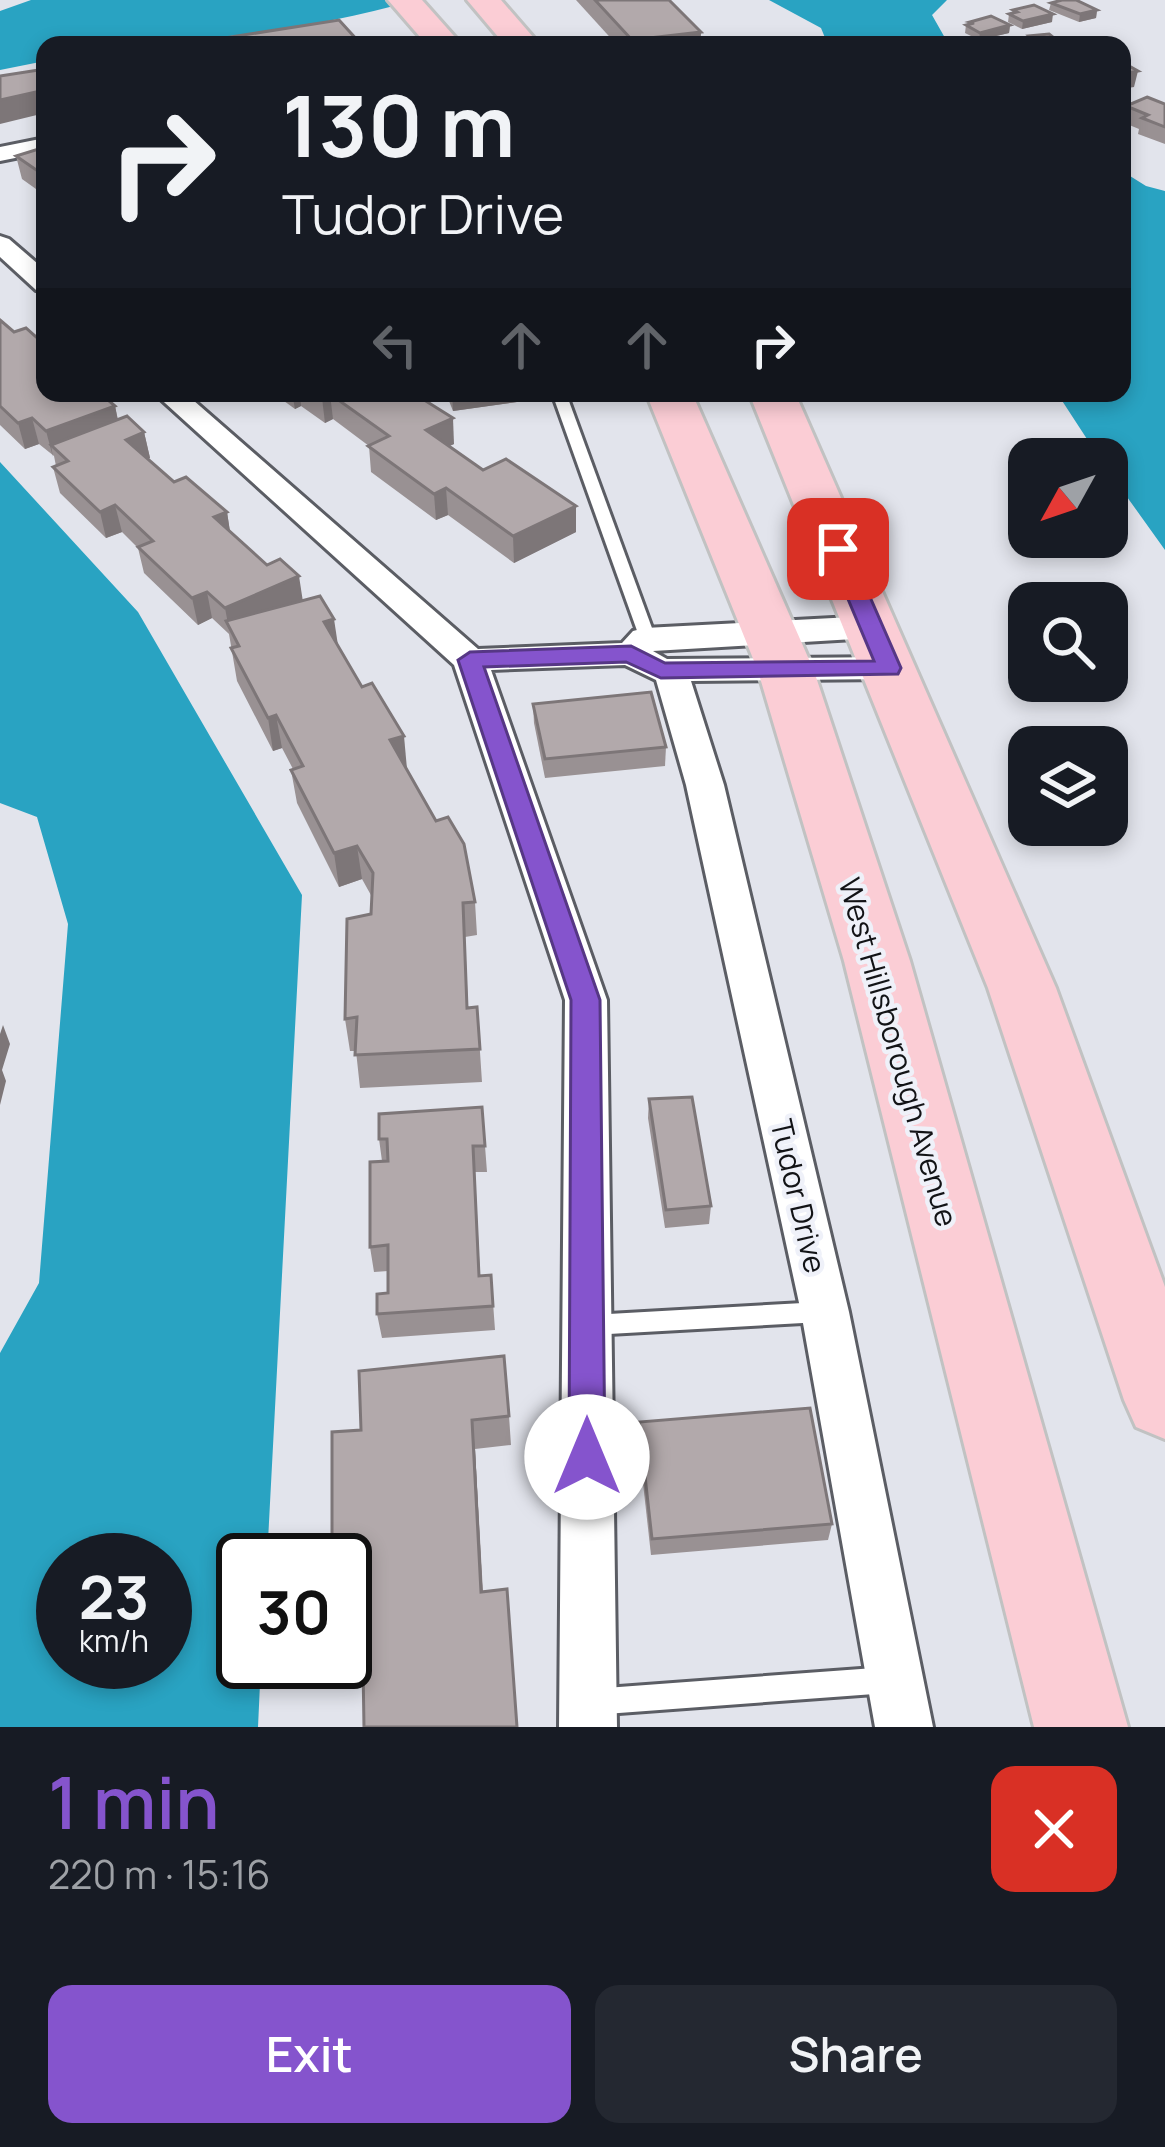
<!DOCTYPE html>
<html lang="en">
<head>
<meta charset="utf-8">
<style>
  body { margin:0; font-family:Manrope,sans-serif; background:#242831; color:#f1f3f6; height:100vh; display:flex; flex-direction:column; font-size:45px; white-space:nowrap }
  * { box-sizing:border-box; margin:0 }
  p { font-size:39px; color:#9ea1a6 }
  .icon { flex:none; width:66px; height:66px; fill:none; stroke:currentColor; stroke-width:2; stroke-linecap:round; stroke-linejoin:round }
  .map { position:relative; height:1727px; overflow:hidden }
  .details { display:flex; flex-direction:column; background:#171b24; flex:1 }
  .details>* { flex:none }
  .guide { position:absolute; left:36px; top:36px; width:1095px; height:366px; border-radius:24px; box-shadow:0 6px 18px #0003; background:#171b24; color:#f1f3f6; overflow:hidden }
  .needle { width:78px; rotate:230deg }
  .fabs { position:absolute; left:1008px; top:438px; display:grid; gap:24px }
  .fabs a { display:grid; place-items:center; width:120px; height:120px; border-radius:24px; background:#171b24; box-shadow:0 6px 18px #0003; font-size:60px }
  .speed { position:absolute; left:36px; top:1533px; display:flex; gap:24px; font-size:60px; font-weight:700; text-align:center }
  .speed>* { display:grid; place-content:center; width:156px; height:156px; border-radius:50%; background:#171b24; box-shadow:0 6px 18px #0003; line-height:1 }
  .speed small { font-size:30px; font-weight:400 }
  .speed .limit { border:6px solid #111; border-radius:18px; background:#fff; color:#111 }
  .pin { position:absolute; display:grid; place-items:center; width:102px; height:102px; color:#fff; margin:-51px; border-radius:24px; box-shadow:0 6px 18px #0006 }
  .me { position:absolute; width:132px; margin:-66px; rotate:0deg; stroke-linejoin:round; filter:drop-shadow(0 0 9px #0008) }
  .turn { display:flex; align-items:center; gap:42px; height:252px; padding:0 48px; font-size:54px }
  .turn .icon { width:156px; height:156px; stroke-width:2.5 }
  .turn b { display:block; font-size:84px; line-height:102px }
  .lanes { display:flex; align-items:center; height:114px; padding:0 48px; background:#0003; justify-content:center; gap:60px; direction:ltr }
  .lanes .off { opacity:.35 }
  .round { display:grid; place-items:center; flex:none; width:126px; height:126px; border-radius:24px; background:#242831 }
  .summary { display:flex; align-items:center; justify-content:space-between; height:204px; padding:0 48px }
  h1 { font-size:72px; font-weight:600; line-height:90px; color:#8554cd }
  .cta { display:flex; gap:24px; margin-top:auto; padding:24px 48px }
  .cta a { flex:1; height:138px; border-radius:24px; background:#8554cd; color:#fff; font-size:48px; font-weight:600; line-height:138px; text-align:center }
  .cta a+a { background:#242831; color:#f1f3f6 }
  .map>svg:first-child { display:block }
</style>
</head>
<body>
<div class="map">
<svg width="1165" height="1727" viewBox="0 0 1165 1727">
  <rect width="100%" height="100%" fill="#e2e4ec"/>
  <!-- water -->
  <g fill="#29a3c2" fill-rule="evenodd">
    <path d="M31 0H416C285 36 180 45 45 45V61L0 70V11Z"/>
    <polygon points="769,0 947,0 932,15 949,45 828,45 821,28"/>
    <polygon points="1122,171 1146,186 1165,191 1165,550 1107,469 1107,459 1100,459 1057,393 1122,393"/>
    <path d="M0 462 138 612 302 895 267 1560H243V1662H261L258 1727H0V1353L39 1283 68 924 37 817 0 803ZM165 1560V1662H63V1560Z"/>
  </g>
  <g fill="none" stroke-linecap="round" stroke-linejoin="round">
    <defs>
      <g id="service">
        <polygon points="552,393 566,393 656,639 654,642 648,644 640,639"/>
        <polygon points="821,1302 829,1305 832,1312 829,1319 821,1322 591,1335 583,1332 580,1325 583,1318 591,1315"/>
        <polygon points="888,1667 897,1671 901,1680 897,1689 888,1693 592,1715 583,1711 579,1702 583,1693 592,1689"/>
      </g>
      <g id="minor">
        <polygon points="45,138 45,152 0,161 0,147"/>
        <polygon points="0,236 9,239 45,270 45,292 36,290 0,257"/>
        <polygon points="154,393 185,393 478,649 622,643 633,631 645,628 871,616 883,620 888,627 883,634 871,638 653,651 667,659 889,657 901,660 906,668 901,676 889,679 691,681 724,785 849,1312 933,1727 875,1727 801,1312 686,785 656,680 625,665 491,670 607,1000 617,1727 559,1727 565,1000 454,665"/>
      </g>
      <g id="primary">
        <polygon points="388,0 422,0 462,45 427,45"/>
        <polygon points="467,0 501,0 540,45 505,45"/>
        <polygon points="646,393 692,393 814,671 910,961 1128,1727 1034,1727 844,961 758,671"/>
        <polygon points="749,393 795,393 1056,988 1165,1287 1165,1439 1136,1427 1124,1400 988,988"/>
      </g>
    </defs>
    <!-- service casing -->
    <use href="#service" stroke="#5b5d64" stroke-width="6"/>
    <!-- minor casing -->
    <use href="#minor" stroke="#5b5d64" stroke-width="6"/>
    <!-- primary casing -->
    <use href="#primary" stroke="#c1c2c2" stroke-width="6"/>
    <!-- service -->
    <use href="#service" fill="#fff" fill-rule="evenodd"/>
    <!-- minor -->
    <use href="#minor" fill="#fff" fill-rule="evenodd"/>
    <!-- primary -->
    <use href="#primary" fill="#fbcdd5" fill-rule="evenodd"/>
  </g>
  <!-- wall -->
  <g fill="#999193">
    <polygon points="576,0 669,0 701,32 700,45 617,45"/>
    <polygon points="1051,3 1097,10 1096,18 1079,22 1049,10"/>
    <polygon points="1013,11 1052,22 1022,29 1008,22 1009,14 1012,14"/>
    <polygon points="970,22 1010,25 1009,33 979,40 965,33 966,25 969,25"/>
    <polygon points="1165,104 1165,144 1138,134 1139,129 1122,122 1126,106"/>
    <polygon points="45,147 45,203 43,194 22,179 16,156"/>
    <polygon points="0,320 45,393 87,397 115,406 118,420 144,432 150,458 147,459 174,482 227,512 230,532 303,600 338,646 406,769 475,902 477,935 465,937 468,1008 477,1007 482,1082 360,1088 356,1051 350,1051 345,1019 371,914 372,897 362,879 339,887 297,803 291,770 293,769 282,748 273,751 237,681 229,634 212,618 198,625 144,573 138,548 122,532 106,538 60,493 53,467 56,466 54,456 39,444 25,449 0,425"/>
    <polygon points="283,393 413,393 454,444 449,446 576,532 514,563 448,515 436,520 371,472 369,446 333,419 325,423 301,406 295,409 284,401"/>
    <polygon points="431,393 524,393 524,401 453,411 447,396 433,398"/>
    <polygon points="533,704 666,747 665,766 545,778 534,723"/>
    <polygon points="649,1099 711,1206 709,1224 665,1228 648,1118"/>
    <polygon points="482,1107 487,1172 475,1172 480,1276 491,1275 495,1330 382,1338 377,1314 388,1293 388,1271 374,1272 370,1247 382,1161 379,1139"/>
    <polygon points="509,1416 511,1445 475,1449 483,1592 362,1630 345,1632 345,1560 332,1432"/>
    <polygon points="639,1422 832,1524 828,1540 651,1555 638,1438"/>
  </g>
  <!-- shaded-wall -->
  <g fill="#7d7678">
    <polygon points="1097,10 1096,18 1079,22 1080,14"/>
    <polygon points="1053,14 1052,22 1022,29 1023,21"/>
    <polygon points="1010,25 1009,33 979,40 980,33"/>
    <polygon points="701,32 700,45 632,45 632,40"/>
    <polygon points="334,38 335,45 293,45"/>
    <polygon points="1138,71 1134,87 1122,89 1122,74"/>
    <polygon points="45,90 45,113 0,124 0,100"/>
    <polygon points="292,393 300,393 301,406 295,409"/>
    <polygon points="432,393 446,393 447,396 433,398"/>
    <polygon points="452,393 524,393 524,401 453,411"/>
    <polygon points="330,394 333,419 325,423 322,398"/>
    <polygon points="115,406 120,431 51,445 53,457 46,431"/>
    <polygon points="32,418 39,444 25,449 18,423"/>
    <polygon points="453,418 454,444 427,456 426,430"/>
    <polygon points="144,432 150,458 131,465 126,440"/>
    <polygon points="446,488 448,515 436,520 434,494"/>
    <polygon points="115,505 122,532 106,538 100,512"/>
    <polygon points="576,506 576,532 514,563 513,536"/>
    <polygon points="227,512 231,538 214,517"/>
    <polygon points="299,576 303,602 228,624 225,608"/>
    <polygon points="207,592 212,618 198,625 192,598"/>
    <polygon points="334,619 339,652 324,622"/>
    <polygon points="276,715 282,748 273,751 268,718"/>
    <polygon points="404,736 407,769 390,740"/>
    <polygon points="357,846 362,879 339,887 334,853"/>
    <polygon points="3,1025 10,1044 2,1070 6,1081 0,1105 0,1034"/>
    <polygon points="472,1420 475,1449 484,1618 481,1592"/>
  </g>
  <!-- building -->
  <g fill="#b2a9ab" stroke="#7d7678" stroke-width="3">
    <polygon points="595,0 669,0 701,32 632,40"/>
    <polygon points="1062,0 1076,0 1097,10 1080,14 1051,3"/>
    <polygon points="1034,5 1053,14 1023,21 1009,14 1017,12 1013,10"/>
    <polygon points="991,16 1010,25 980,33 966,25 974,23 970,22"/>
    <polygon points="339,20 359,42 340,45 334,38 293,45 180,45"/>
    <polygon points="1049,34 1059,42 1039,44 1029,36"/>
    <polygon points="1122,62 1138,71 1122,74"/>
    <polygon points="45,69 45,90 0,100 0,76"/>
    <polygon points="1147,97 1165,104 1165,127 1142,118 1148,115 1126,106"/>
    <polygon points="45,147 45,176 16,156"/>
    <polygon points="0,320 14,332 26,328 45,345 45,393 83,393 87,397 100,393 115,406 46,431 32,418 18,423 0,406"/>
    <polygon points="315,393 413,393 453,418 426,430 483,470 506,459 576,506 513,536 446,488 434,494 368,446 389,436 330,394 322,398"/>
    <polygon points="127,416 144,432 126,440 174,482 186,477 227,512 214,517 267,565 280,559 299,576 225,608 207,592 192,598 138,547 153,541 115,505 100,512 53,467 68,461 51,445"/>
    <polygon points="320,596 334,619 324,622 362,687 372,683 404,736 390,740 436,821 448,817 464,844 475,902 463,903 467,1008 477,1007 480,1049 355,1055 357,1017 345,1019 347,919 371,914 373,873 357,846 334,853 291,770 303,766 276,715 268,718 231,648 239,646 226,621"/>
    <polygon points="651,692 666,747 545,759 533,704"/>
    <polygon points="692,1097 711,1206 666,1210 649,1099"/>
    <polygon points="482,1107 485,1146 473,1146 479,1276 491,1275 493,1306 377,1314 377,1294 388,1293 388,1245 370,1247 370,1162 388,1161 387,1139 379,1139 379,1114"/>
    <polygon points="504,1356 509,1416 472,1420 481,1592 507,1589 517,1727 364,1727 362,1604 345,1605 345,1560 332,1560 332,1432 361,1430 359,1371"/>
    <polygon points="810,1408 832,1524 652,1539 639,1422"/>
  </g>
  <!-- route -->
  <polygon fill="#8554cd" stroke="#563785" stroke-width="3" points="838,542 849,549 901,668 898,674 661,678 626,662 484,667 600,1000 605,1457 600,1469 587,1474 574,1469 569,1457 571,1000 458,660 470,652 631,646 665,663 874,661 827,549"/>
  <g text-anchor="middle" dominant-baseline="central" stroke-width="9" stroke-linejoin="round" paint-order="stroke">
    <!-- street labels -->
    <g font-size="30" fill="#121316" stroke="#eff1f9">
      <text transform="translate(899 1052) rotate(74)">West Hillsborough Avenue</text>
      <text transform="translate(799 1196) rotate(77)">Tudor Drive</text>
    </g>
  </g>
</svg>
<div class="fabs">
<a><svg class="needle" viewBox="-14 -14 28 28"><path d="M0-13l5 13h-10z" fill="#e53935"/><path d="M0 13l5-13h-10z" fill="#9ea1a6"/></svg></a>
<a><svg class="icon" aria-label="search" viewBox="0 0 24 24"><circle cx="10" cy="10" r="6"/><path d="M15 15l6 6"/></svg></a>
<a><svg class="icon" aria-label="layers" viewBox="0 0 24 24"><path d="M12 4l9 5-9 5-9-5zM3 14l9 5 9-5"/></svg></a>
</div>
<div class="speed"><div>23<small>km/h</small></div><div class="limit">30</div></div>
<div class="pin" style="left:838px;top:549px;background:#d93025"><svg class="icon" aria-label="arrive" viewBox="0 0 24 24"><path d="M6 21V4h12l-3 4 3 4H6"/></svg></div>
<svg class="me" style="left:587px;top:1457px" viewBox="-20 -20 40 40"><circle r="19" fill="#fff"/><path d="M0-13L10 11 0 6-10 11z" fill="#8554cd"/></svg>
<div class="guide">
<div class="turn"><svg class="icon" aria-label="right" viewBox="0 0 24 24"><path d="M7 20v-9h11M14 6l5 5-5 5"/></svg><div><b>130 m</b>Tudor Drive</div></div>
<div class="lanes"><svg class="icon off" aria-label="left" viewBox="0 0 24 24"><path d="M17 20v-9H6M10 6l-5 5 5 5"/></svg><svg class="icon off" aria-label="ahead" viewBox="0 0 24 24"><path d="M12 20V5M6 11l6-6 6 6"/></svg><svg class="icon off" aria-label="ahead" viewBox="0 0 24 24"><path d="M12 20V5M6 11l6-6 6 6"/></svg><svg class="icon" aria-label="right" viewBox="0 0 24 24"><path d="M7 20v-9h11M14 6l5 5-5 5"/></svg></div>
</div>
</div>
<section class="details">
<div class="summary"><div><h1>1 min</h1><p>220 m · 15:16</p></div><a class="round" style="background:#d93025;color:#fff"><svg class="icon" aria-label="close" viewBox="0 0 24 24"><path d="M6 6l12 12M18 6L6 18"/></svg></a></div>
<div class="cta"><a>Exit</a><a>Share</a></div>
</section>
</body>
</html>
